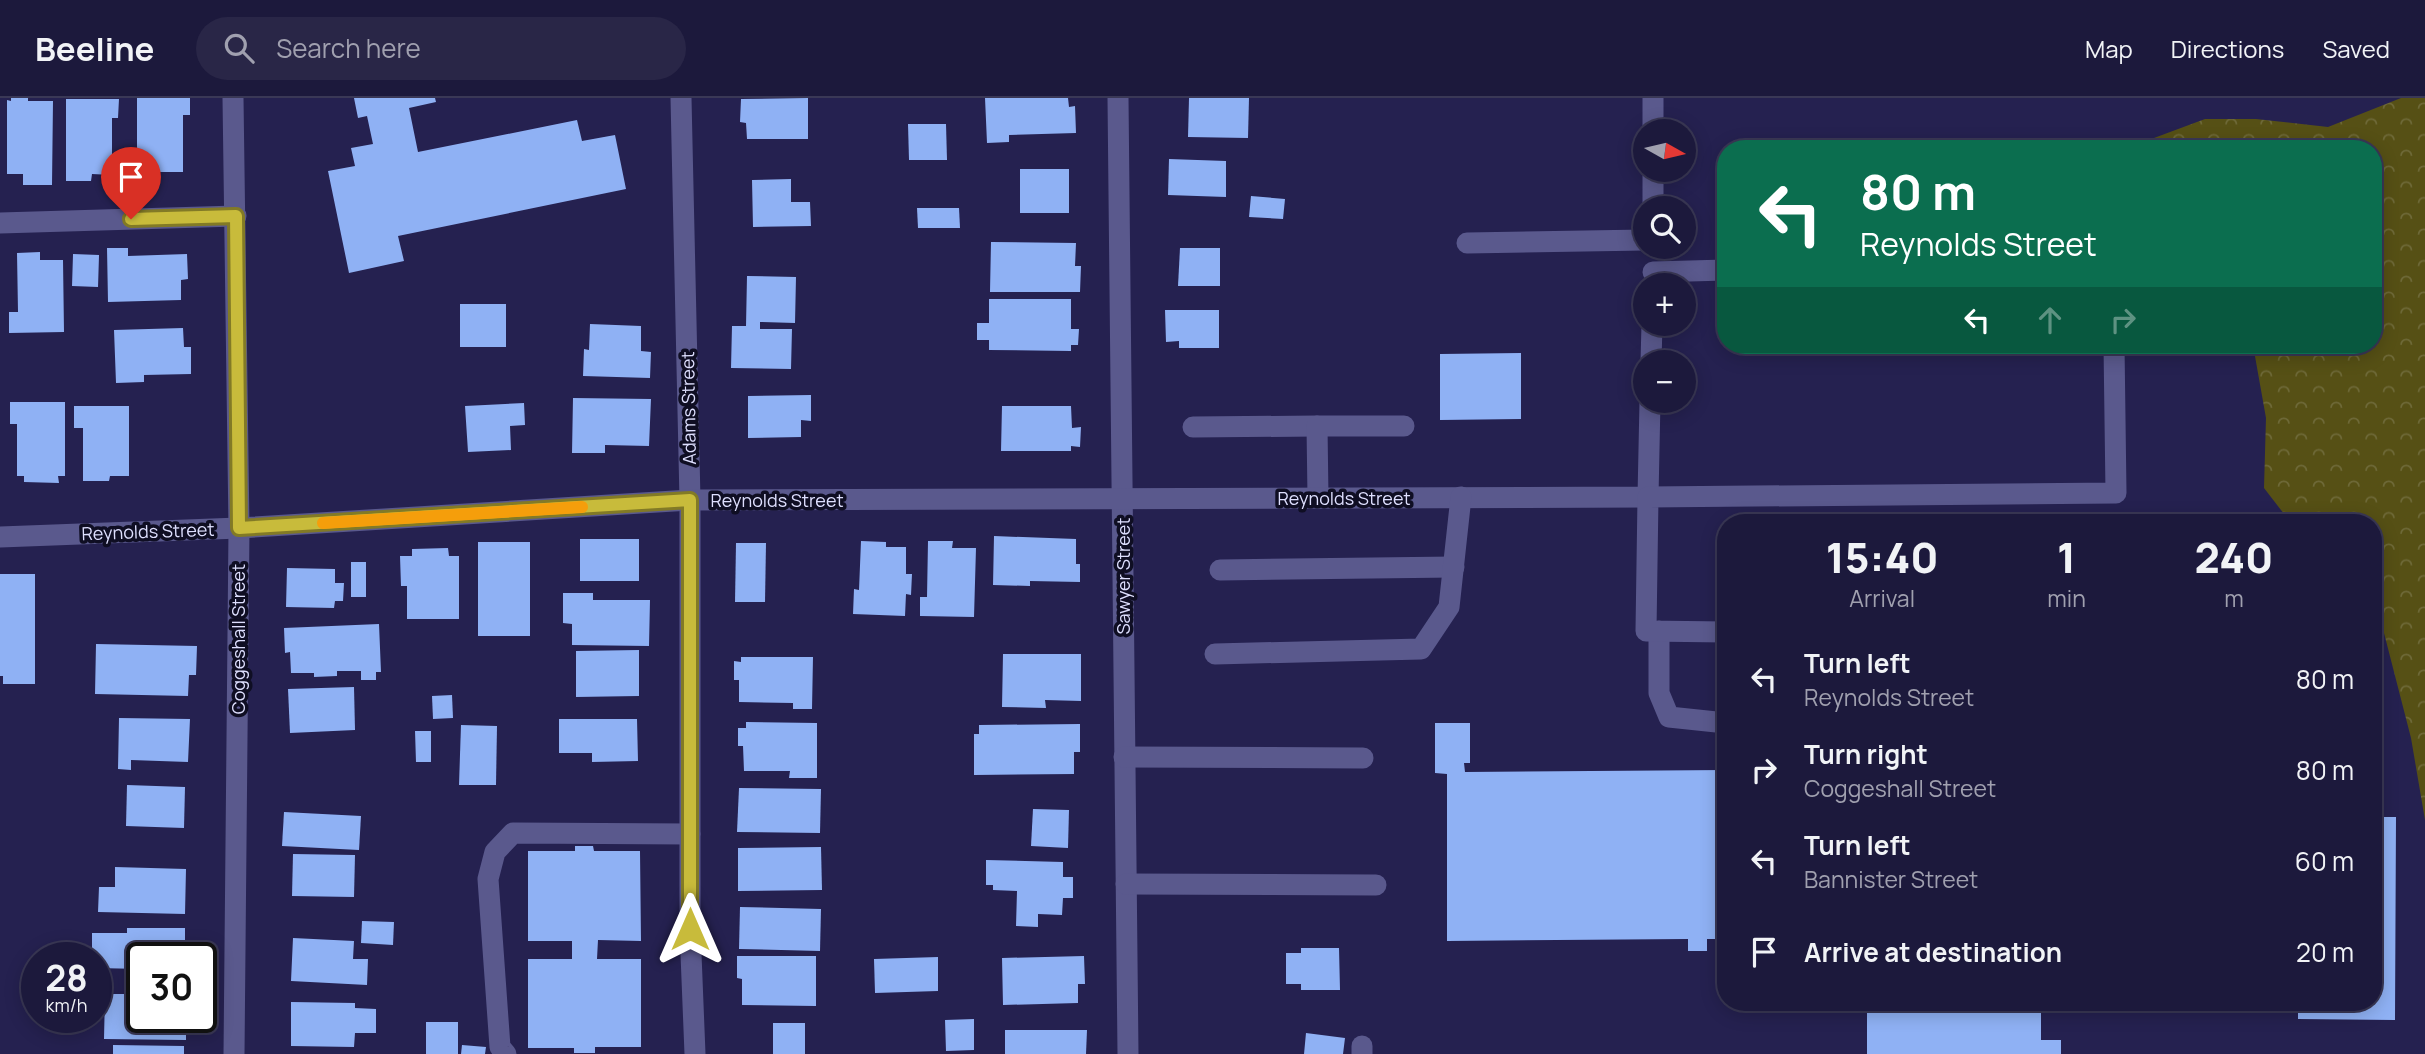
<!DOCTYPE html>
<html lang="en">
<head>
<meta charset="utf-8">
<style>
  body { margin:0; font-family:Manrope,sans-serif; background:#292647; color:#f1f3f6; height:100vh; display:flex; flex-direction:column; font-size:26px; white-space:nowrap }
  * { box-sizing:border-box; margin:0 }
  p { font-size:23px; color:#a0a0af }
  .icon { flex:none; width:38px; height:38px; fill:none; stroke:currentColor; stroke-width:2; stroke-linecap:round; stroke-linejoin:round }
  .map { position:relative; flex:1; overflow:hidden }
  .side { position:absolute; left:1717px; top:416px; width:665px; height:497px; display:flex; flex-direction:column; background:#1c193c; border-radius:28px; box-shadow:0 4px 18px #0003,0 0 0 2px #3a3856 }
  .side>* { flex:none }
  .hud { position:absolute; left:1717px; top:42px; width:665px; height:214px; border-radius:28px; box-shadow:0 4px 18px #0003,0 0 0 2px #3a3856; background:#0b6e4f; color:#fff; overflow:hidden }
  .needle { width:46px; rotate:98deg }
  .fabs { position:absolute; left:1633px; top:21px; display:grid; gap:14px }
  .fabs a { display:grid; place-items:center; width:63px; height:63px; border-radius:50%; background:#1c193c; box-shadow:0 4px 18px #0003,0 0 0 2px #3a3856; font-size:35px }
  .speed { position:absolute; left:21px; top:844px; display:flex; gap:14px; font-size:35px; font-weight:700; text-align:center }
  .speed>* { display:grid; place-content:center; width:91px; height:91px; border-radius:50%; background:#1c193c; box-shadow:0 4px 18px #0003,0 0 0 2px #3a3856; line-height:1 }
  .speed small { font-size:18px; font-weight:400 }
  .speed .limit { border:4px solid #111; border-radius:10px; background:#fff; color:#111 }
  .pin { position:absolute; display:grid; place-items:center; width:60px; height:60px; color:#fff; margin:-72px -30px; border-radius:50% 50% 50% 0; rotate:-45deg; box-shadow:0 0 7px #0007 }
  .pin .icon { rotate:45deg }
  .me { position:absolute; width:77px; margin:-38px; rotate:0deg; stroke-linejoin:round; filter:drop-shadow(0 0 5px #0008) }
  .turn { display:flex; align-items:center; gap:24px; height:147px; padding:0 28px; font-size:32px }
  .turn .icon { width:91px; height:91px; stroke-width:2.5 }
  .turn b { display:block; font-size:49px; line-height:60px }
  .lanes { display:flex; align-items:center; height:66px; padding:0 28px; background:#0003; justify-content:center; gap:35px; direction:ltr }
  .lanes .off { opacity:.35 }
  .eta { display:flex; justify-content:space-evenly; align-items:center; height:119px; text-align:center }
  .eta b { font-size:42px; font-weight:800; line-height:49px }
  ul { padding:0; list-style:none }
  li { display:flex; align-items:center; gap:21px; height:91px; padding:0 28px }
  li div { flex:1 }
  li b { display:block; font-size:26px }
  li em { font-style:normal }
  header { display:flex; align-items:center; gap:42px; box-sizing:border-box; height:98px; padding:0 35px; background:#1c193c; border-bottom:2px solid #3a3856 }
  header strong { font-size:33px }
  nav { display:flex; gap:38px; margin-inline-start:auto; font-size:24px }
  .search { width:490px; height:63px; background:#292647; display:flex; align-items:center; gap:18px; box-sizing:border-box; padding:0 24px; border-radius:38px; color:#a0a0af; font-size:26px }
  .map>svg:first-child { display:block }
</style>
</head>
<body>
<header>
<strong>Beeline</strong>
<div class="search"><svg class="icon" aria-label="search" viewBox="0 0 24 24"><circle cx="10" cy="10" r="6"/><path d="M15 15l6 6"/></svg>Search here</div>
<nav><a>Map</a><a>Directions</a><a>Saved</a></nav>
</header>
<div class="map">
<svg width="2425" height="956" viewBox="0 0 2425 956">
  <defs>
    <pattern id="forest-crowns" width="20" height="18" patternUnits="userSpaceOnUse" patternTransform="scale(1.75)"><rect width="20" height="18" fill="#565015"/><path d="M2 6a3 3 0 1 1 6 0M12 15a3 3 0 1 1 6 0" fill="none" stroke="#6e6938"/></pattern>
  </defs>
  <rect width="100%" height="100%" fill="#252150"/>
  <!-- forest -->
  <polygon fill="url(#forest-crowns)" points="2401,0 2425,0 2425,722 2411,640 2384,535 2373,503 2373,425 2291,425 2264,390 2266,320 2253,247 2373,247 2373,51 2154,51 2154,40 2205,21 2256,21 2328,29"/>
  <!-- building -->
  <g fill="#8fb1f4">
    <polygon points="11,0 28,0 28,3 53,3 52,87 23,87 23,76 7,76 7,2 11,3"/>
    <polygon points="137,0 190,0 190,17 183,17 183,74 160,74 160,79 137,79"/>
    <polygon points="354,0 435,0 436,4 409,10 418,54 577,22 582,43 615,37 626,91 398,138 404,163 349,175 328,73 355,68 351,50 373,46 367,18 358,20"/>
    <polygon points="808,0 808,41 747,41 746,25 740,24 741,1"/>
    <polygon points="985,0 1068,0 1069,9 1075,8 1076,35 1009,37 1009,44 987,45"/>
    <polygon points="1189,0 1249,0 1248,40 1188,39"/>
    <polygon points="66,1 119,1 118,20 112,20 112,77 92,76 91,83 66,83"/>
    <polygon points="908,26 946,26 947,62 909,62"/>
    <polygon points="1169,61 1226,63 1226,99 1168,97"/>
    <rect x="1020" y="71" width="49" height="44"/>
    <polygon points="791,81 791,104 810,104 811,128 753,129 752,82"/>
    <polygon points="1251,98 1285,101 1283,121 1249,119"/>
    <polygon points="917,110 959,110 960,130 918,130"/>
    <polygon points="991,144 1076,145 1075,168 1081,168 1080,194 990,194"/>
    <polygon points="107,150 128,150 128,158 187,156 188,181 181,182 181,202 108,204"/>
    <polygon points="1180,150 1220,150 1220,188 1178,188"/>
    <polygon points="40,154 40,162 63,162 64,234 9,235 9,214 18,214 17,155"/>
    <polygon points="73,156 99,157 98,189 72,188"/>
    <polygon points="747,178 796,179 795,225 760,224 760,231 792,231 791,271 731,270 732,228 746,228"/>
    <polygon points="989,201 1071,201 1071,231 1079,231 1078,247 1071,247 1071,253 989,252 989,242 977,242 977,225 989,225"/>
    <rect x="460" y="206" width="46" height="43"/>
    <polygon points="1165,212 1219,212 1219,250 1179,250 1179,243 1166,244"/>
    <polygon points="590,226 641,228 641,253 651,254 650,280 583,278 584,251 589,252"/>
    <polygon points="183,230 184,249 191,249 191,276 144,277 144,284 116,285 114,232"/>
    <polygon points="1521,255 1521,321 1440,322 1440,256"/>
    <polygon points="811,297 811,323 801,322 801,339 748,340 748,298"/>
    <polygon points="573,300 651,301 649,348 605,347 605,355 572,355"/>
    <polygon points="10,304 65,304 65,378 58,378 59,385 24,384 24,378 17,378 17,326 10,326"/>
    <polygon points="524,305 525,327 510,328 511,352 468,354 465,308"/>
    <polygon points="74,308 129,308 129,378 110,378 109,383 83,383 83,330 74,330"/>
    <polygon points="1002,308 1071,308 1072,330 1081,329 1080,349 1071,348 1071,353 1001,353"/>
    <polygon points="994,438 1076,441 1076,466 1080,466 1080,484 1030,483 1030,488 993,487"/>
    <rect x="580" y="441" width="59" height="42"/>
    <polygon points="861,443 886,444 886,449 906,449 906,476 912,476 911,497 906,496 905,518 853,516 854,491 859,492"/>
    <polygon points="928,443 953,443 952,450 976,450 974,519 920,518 920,499 927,499"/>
    <rect x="478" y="444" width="52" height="94"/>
    <polygon points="736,445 766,445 765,504 735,504"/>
    <polygon points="448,450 449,458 459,458 459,521 407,521 407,488 401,488 400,458 412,458 412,451"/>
    <rect x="351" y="464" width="15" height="35"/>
    <polygon points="287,470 335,471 335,485 344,485 343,503 335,503 334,510 286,509"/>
    <polygon points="0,476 35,476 35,586 3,586 3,578 0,578"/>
    <polygon points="563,495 593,495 593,502 650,502 649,548 572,547 572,526 563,525"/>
    <polygon points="379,526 381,574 376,574 376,582 361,582 361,573 337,573 337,578 314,579 314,575 291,575 290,554 285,555 284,530"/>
    <polygon points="96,546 197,548 196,577 189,577 188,598 95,596"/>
    <polygon points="639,552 639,598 576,599 576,553"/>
    <polygon points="1003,556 1081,556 1081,603 1045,602 1046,610 1002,609"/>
    <polygon points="741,559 813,559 812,611 793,611 793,605 739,604 739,582 734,582 734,563 741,564"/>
    <polygon points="354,589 355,632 290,635 288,591"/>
    <polygon points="452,597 453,620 433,621 432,598"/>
    <polygon points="119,620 190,621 188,664 131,662 131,672 118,671"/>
    <polygon points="559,621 637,621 638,663 592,664 592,655 559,655"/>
    <polygon points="746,624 817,625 817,680 789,680 790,673 744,673 743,648 738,648 738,630 746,630"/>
    <polygon points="1435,625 1470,625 1470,665 1464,665 1465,674 1726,672 1726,841 1707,841 1707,853 1688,853 1688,841 1447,843 1447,676 1435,675"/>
    <polygon points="1080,626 1080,654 1074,654 1074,676 974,677 974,636 979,636 979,627"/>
    <polygon points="461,627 497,628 496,687 459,687"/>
    <polygon points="415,633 431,633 431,664 416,664"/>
    <polygon points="127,687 185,689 184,730 126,728"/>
    <polygon points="739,690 821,691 820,735 737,734"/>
    <polygon points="1033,711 1069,712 1068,750 1031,748"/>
    <polygon points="284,714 361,718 359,752 282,748"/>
    <polygon points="2373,719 2396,719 2395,922 2298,921 2298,905 2373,905"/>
    <polygon points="575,748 593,748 594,753 640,753 641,843 598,842 597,861 641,861 641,949 595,949 595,955 574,955 574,950 528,950 528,861 572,861 572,843 528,843 528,753 575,753"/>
    <polygon points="821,749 822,792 738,793 738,750"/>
    <polygon points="293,756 355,757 354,799 292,798"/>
    <polygon points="986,762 1063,764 1063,779 1073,779 1073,800 1063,800 1062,817 1038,816 1038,829 1016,828 1017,793 993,792 993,787 986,787"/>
    <polygon points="115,769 186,771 185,816 98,814 99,789 115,789"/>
    <polygon points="740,809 821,811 820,853 739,851"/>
    <polygon points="362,823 394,824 393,847 361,845"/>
    <polygon points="127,830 185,830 185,859 142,859 142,871 96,870 96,859 92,859 92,835 127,835"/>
    <polygon points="293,840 354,843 353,861 368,861 367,887 291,883"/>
    <polygon points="1726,848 1726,872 1721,872 1721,849"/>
    <polygon points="1301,850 1339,850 1340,892 1301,892 1301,886 1286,886 1286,855 1301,855"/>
    <polygon points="737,858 816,858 816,908 742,907 742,881 737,880"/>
    <polygon points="1084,858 1085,886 1078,886 1078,905 1003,907 1002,860"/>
    <polygon points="938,859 938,893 875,895 874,861"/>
    <polygon points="105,896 142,896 142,919 186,919 186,942 104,941"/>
    <polygon points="291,904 355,905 355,910 376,911 376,935 355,935 354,949 291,948"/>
    <polygon points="1867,905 2041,905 2041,942 2061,942 2061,956 1867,956"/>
    <polygon points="974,921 974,952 946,953 945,922"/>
    <rect x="426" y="924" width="32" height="32"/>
    <rect x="773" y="925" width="32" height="31"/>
    <polygon points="1005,932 1087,932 1086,956 1005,956"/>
    <polygon points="1306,935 1345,940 1343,956 1304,956"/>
    <polygon points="113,947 184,948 184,956 113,956"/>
    <polygon points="462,947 486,949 485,956 461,956"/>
  </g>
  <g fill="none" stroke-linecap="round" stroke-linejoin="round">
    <!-- minor -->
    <g stroke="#5a598d" stroke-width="21">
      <polyline points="233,0 239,430 234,956"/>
      <polyline points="681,0 690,402 690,831 695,956"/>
      <polyline points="1118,0 1128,956"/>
      <polyline points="1653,33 1653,0"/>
      <polyline points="1653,110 1653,72"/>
      <polyline points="0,125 236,118"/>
      <polyline points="1467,145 1645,142"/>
      <polyline points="1653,174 1726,172"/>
      <polyline points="1651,264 1652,226"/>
      <polyline points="1193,329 1317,328"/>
      <polyline points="1318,400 1317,328 1404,328"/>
      <polyline points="0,439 239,430 690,402 1648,399 1650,303"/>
      <polyline points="1220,472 1454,469"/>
      <polyline points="1659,533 1659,595 1669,619 1726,625"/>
      <polyline points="1726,534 1646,533 1648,399 2116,395 2114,247"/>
      <polyline points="1215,556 1421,551 1449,509 1461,399"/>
      <polyline points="1124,659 1363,660"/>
      <polyline points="1126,786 1376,787"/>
      <polyline points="506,956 500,949 488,781 495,754 513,735 690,736"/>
      <polyline points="1362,956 1362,948"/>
    </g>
  </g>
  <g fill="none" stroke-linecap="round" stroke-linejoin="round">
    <defs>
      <polyline id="route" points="131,121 236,118 239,430 690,402 690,831"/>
    </defs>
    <!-- route casing -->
    <use href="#route" stroke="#827a26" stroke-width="18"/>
    <!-- route -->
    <use href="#route" stroke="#c8bb3b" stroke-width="12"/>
    <!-- slow -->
    <polyline stroke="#f59e0b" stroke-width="12" points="323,425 582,409"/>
  </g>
  <g text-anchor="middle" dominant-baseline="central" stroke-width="7" stroke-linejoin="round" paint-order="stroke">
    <!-- street labels -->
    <g font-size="18" fill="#dedffe" stroke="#0f0e23">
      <text transform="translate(688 310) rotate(-91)">Adams Street</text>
      <text x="1344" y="400">Reynolds Street</text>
      <text x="777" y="402">Reynolds Street</text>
      <text transform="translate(148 433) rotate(-2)">Reynolds Street</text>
      <text transform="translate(1123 478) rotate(-90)">Sawyer Street</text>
      <text transform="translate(238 541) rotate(-90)">Coggeshall Street</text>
    </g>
  </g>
</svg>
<div class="fabs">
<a><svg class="needle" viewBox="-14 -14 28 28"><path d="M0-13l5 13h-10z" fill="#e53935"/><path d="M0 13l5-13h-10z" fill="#a0a0af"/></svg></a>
<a><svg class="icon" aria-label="search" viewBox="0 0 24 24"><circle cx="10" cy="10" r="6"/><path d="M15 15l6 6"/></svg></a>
<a>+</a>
<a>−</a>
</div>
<div class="speed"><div>28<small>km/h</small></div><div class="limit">30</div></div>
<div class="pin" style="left:131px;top:121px;background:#d93025"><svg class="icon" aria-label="arrive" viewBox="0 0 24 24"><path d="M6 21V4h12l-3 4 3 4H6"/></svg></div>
<svg class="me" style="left:690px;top:831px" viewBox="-20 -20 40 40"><path d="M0-17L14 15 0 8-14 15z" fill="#c8bb3b" stroke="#fff" stroke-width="4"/></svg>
<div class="hud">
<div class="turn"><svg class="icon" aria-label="left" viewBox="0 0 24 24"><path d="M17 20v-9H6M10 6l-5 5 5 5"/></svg><div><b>80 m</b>Reynolds Street</div></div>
<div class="lanes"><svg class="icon" aria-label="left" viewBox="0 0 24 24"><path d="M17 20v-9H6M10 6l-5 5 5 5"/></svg><svg class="icon off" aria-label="ahead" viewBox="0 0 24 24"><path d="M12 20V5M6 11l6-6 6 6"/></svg><svg class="icon off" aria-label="right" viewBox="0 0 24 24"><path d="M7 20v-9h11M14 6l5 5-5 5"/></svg></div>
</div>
<section class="side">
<div class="eta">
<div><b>15:40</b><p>Arrival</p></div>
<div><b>1</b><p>min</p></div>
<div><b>240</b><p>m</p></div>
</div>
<ul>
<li><svg class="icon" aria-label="left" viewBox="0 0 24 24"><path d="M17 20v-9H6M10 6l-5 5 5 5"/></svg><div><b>Turn left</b><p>Reynolds Street</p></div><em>80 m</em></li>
<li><svg class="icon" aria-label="right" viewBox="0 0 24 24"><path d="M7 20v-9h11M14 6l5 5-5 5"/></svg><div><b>Turn right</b><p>Coggeshall Street</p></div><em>80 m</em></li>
<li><svg class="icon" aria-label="left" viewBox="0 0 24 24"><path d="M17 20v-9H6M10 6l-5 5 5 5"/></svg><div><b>Turn left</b><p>Bannister Street</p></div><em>60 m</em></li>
<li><svg class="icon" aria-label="arrive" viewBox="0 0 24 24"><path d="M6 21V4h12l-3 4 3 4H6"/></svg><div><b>Arrive at destination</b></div><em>20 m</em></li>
</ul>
</section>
</div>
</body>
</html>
